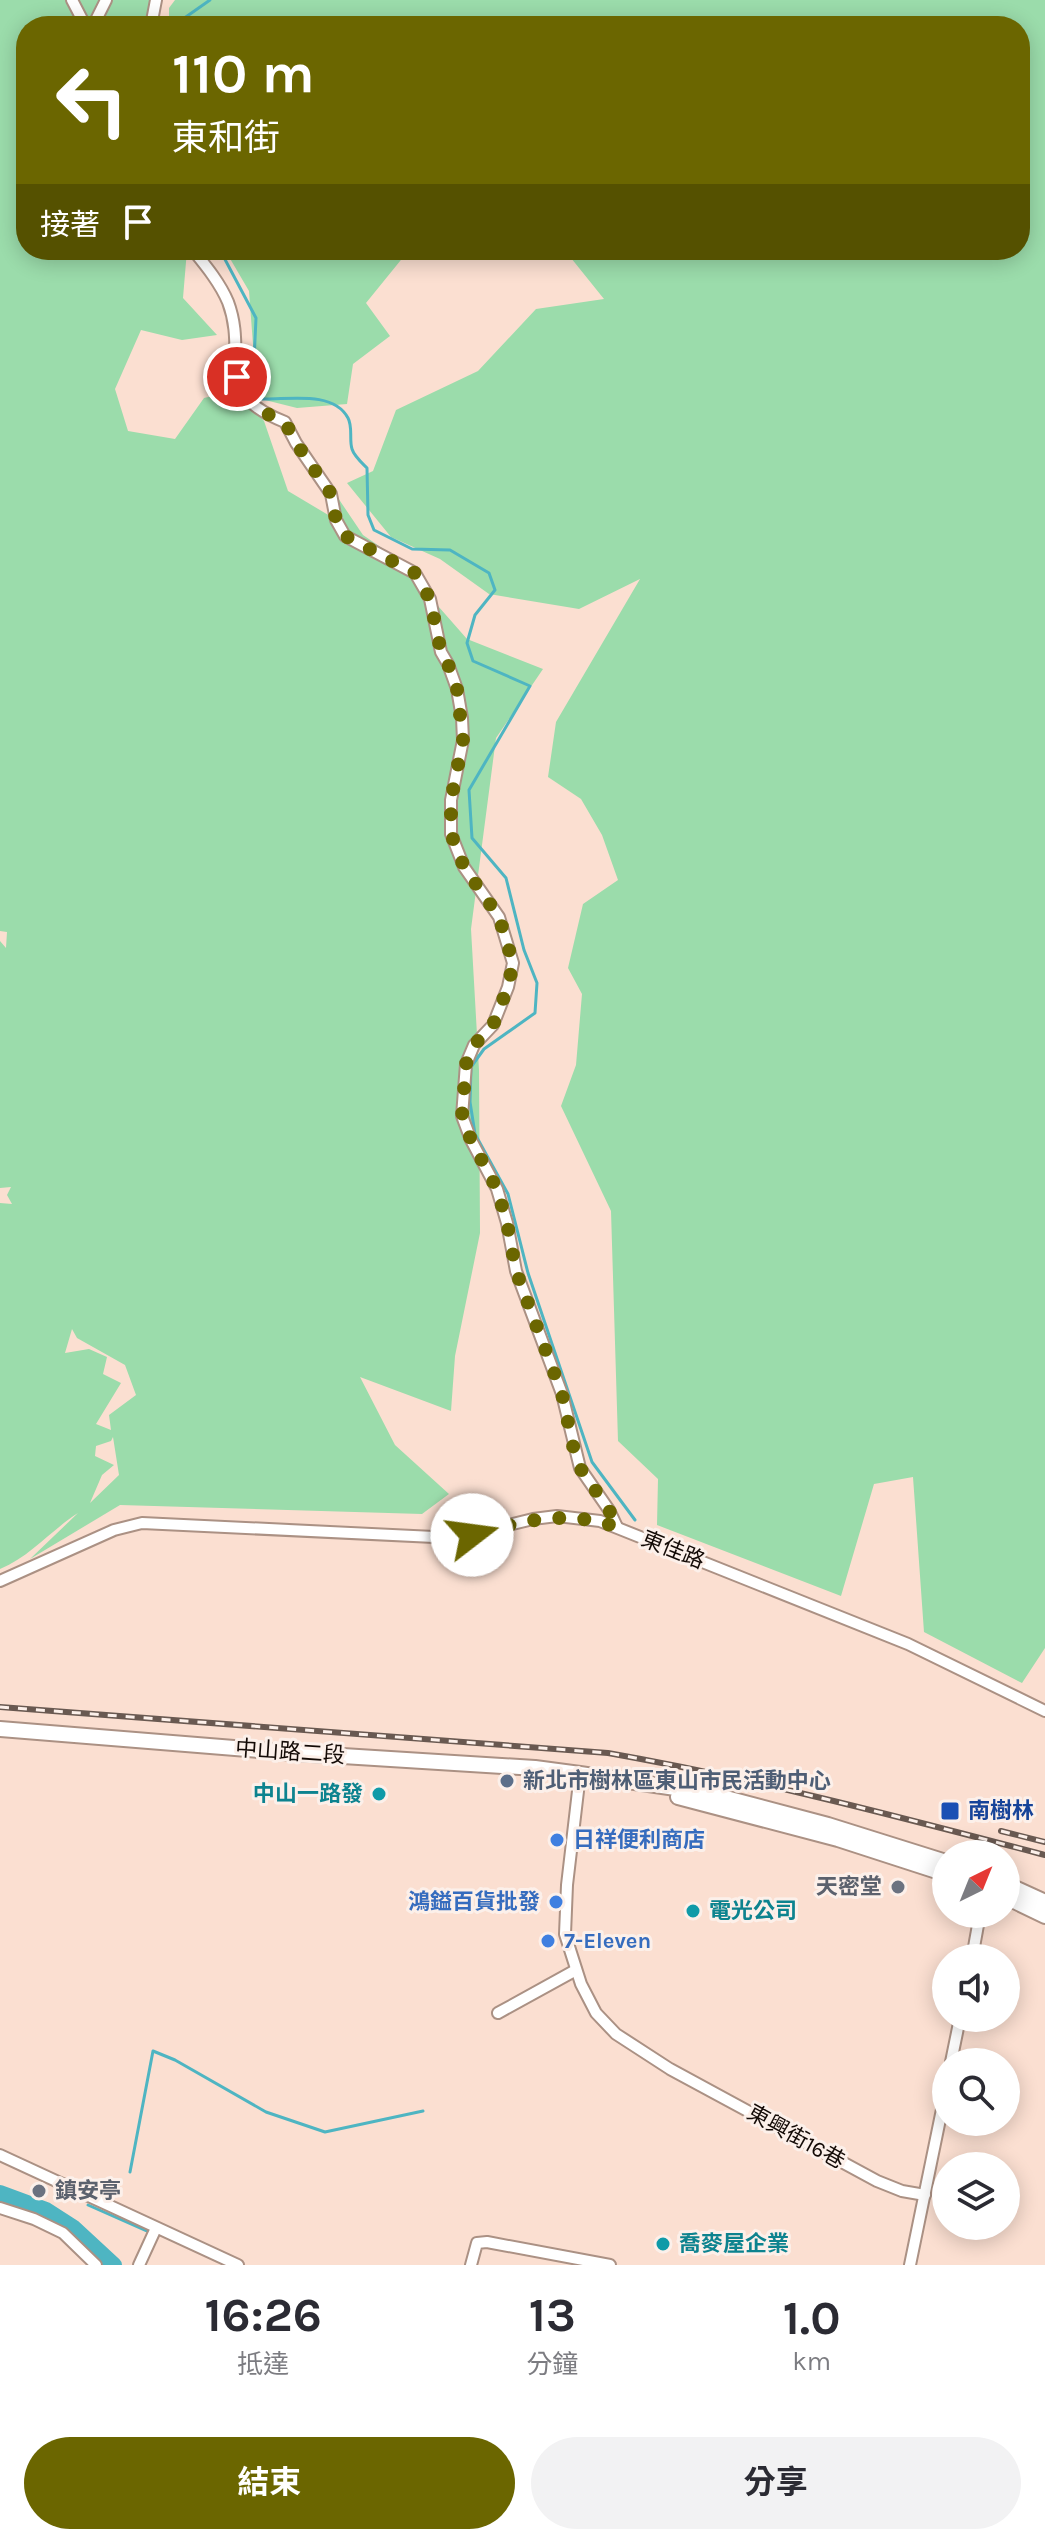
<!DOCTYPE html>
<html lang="zh-TW">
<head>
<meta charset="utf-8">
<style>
  body { margin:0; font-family:Karla,"Noto Sans TC",sans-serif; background:#f2f2f3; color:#2b2b33; height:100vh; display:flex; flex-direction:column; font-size:30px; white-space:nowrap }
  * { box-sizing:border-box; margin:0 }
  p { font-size:26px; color:#7c7c81 }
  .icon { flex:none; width:44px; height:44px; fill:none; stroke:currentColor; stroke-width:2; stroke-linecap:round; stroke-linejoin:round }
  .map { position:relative; height:2265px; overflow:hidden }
  .details { display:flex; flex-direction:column; background:#fff; flex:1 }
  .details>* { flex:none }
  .guide { position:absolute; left:16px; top:16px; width:1014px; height:244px; border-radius:32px; box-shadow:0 4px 20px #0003; background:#6b6600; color:#fff; overflow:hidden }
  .needle { width:52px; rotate:43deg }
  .buttons { position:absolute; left:932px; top:1840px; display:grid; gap:16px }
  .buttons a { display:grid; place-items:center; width:88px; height:88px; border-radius:50%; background:#fff; box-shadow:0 4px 20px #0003; font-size:40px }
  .pin { position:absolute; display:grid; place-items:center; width:68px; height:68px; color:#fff; margin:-34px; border:4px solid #fff; border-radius:50%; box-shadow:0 2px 8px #0007 }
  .me { position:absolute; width:88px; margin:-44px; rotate:75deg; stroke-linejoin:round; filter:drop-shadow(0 0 6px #0008) }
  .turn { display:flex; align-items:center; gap:28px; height:168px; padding:0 24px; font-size:36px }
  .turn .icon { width:104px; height:104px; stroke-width:2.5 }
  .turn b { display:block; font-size:56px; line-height:68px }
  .then { display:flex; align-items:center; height:76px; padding:0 24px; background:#0003; gap:16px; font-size:30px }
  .eta { display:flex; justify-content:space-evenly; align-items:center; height:136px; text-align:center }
  .eta b { font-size:48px; font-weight:700; line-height:56px }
  .cta { display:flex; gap:16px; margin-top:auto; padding:16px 24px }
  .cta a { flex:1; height:92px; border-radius:48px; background:#6b6600; color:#fff; font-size:32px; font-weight:700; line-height:92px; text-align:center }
  .cta a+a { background:#f2f2f3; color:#2b2b33 }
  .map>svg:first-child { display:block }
</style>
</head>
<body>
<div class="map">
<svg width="1045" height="2265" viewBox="0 0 1045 2265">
  <rect width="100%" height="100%" fill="#fbdfd1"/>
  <!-- green -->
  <g fill="#9bdcab" fill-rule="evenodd">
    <path d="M0 0H153L148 26H26V250H187L183 298 217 335 182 340 141 330 115 389 128 431 175 439 204 398 238 390 264 421 288 491 330 516 336 495 363 535 414 570 431 598 467 639 543 669 496 738 471 929 479 1070 480 1233 455 1356 451 1411 360 1377 395 1445 449 1494 422 1514 120 1505 30 1559 78 1513C50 1531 31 1556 0 1569V1203L12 1204 7 1195 11 1187 0 1188V941L6 948 7 932 0 931ZM72 1329 77 1338 125 1365 136 1395 109 1415 111 1430 96 1424 121 1383 103 1374 107 1357 89 1349 65 1353ZM113 1437 119 1475 90 1503 102 1475 114 1465 95 1456 96 1446 111 1441Z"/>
    <polygon points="175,0 1045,0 1045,1648 1022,1683 924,1632 913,1477 874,1484 841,1596 657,1525 658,1479 618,1441 611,1211 561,1106 576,1065 582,994 568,968 583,904 618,880 602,835 581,799 548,777 556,722 640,579 579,609 489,594 440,559 391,537 347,483 373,471 396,410 478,371 536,309 604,299 571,258 577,250 1020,250 1020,26 169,26 169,8"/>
    <polygon points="225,250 409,250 366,303 390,336 353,364 347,404 297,408 257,398 249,291"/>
  </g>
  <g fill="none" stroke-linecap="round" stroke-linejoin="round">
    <!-- stream -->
    <g stroke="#4eb5c2" stroke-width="3">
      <polyline points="173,26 210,0"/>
      <path d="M220 250 256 318 253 383 262 399C287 400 333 390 348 418 353 427 349 440 352 449 354 456 362 463 367 468L368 515 374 530 412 549 450 550 489 573 495 590 475 615 467 643 473 661 530 686 469 790 472 838 506 878 524 950 537 983 535 1013 484 1049 471 1067 470 1102 475 1134 508 1194 528 1273 592 1462 635 1520"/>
      <polyline points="130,2172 153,2051 175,2060 266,2112 325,2132 423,2111"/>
      <polyline points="88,2205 149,2232"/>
    </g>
    <!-- river -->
    <polyline stroke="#4eb5c2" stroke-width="16" points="0,2193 46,2210 74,2228 114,2265"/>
    <defs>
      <g id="street">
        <polyline points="72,0 85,25 94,24 106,0"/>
        <polyline points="151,26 156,0"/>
        <path d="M193 250C206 266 220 283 228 302 249 358 210 393 285 422L296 443 331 494 336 520 345 536 415 573 430 599 441 652 448 664 457 689 462 718 463 740 451 800V834L464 867 499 917 513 963 508 987 493 1025 474 1045 466 1064 462 1116 471 1140 497 1189 507 1223 516 1271 562 1394 580 1468 609 1510 617 1527"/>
        <polyline points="0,1581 114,1530 142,1523 455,1538 533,1519 557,1516 600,1521 908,1644 1045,1711"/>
        <polyline points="580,1774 567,1885 565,1934 581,1984 596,2013 616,2034 670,2069 877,2181 902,2191 925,2195"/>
        <polyline points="972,1958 980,1914"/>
        <polyline points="498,2013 576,1970"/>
        <polyline points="951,2062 960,2018"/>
        <polyline points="0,2155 238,2265"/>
        <polyline points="0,2208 34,2219 63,2233 96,2265"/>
        <polyline points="139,2265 156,2228"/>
        <polyline points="471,2265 477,2243 487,2242 610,2265"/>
        <polyline points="910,2265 946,2090"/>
      </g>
      <g id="secondary">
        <polyline points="0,1729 295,1753 535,1768 580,1774 703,1792 828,1825 946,1862"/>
        <polyline points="678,1797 838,1839 946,1874"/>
        <polyline points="1006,1884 1045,1902"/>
        <polyline points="1006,1897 1045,1916"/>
      </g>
    </defs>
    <!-- street casing -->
    <use href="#street" stroke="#ab9184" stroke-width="14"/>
    <!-- secondary casing -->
    <use href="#secondary" stroke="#ab9184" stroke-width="18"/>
    <!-- street -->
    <use href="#street" stroke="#fff" stroke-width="10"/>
    <!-- secondary -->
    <use href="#secondary" stroke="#fff" stroke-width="14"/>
    <defs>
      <g id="rail">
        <path d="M0 1707 608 1753C756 1779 900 1817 1045 1855"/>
        <polyline points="1001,1831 1045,1842"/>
      </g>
    </defs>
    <!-- rail casing -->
    <use href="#rail" stroke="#695951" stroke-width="6"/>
    <!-- rail -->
    <use href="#rail" stroke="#fcf0ea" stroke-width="3" stroke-dasharray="9" stroke-linecap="butt"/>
  </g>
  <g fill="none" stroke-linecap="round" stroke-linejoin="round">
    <!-- route -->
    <path stroke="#6b6600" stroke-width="14" stroke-dasharray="0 25.2" d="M237 377C247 403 260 412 285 422L296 443 331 494 336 520 345 536 415 573 430 599 441 652 448 664 457 689 463 740 451 800V834L464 867 499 917 513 963 508 987 493 1025 474 1045 466 1064 462 1116 471 1140 497 1189 507 1223 516 1271 562 1394 573 1446 580 1468 609 1510 617 1527C563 1509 524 1521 472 1535"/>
  </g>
  <!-- markers -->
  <circle fill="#5c6f8a" stroke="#fcf0ea" stroke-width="3" cx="507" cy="1781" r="8"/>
  <g fill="#0f9aa8" stroke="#fcf0ea" stroke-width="3">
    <circle cx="379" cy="1794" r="8"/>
    <circle cx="693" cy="1911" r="8"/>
    <circle cx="663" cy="2244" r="8"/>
  </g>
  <rect fill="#1a4fb4" stroke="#fcf0ea" stroke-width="3" x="940" y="1801" width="20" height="20" rx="4"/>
  <g fill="#3f7fe0" stroke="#fcf0ea" stroke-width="3">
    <circle cx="557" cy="1840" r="8"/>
    <circle cx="556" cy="1902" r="8"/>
    <circle cx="548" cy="1941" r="8"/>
  </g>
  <g fill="#6b7280" stroke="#fcf0ea" stroke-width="3">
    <circle cx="898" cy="1887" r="8"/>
    <circle cx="39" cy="2191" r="8"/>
  </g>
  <g text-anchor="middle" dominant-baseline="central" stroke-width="6" stroke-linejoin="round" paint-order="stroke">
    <!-- street labels -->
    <g font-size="22" fill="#130a06" stroke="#fcf0ea">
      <text transform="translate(673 1550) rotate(22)">東佳路</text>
      <text transform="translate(290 1752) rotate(4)">中山路二段</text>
      <text transform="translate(796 2137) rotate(29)">東興街16巷</text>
    </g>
    <!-- service labels -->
    <g font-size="22" font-weight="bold" fill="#4e5e75" stroke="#fcf0ea" text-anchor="start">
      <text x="523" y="1781">新北市樹林區東山市民活動中心</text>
    </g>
    <!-- culture labels -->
    <g font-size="22" font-weight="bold" fill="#0d838f" stroke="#fcf0ea" text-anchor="start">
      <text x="363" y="1794" text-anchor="end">中山一路發</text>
      <text x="709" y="1911">電光公司</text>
      <text x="679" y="2244">喬麥屋企業</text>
    </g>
    <!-- transit labels -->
    <g font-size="22" font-weight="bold" fill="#164399" stroke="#fcf0ea" text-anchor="start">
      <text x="968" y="1811">南樹林</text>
    </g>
    <!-- shop labels -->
    <g font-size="22" font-weight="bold" fill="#366cbe" stroke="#fcf0ea" text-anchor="start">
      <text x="573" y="1840">日祥便利商店</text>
      <text x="540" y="1902" text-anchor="end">鴻鎰百貨批發</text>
      <text x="564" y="1941">7-Eleven</text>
    </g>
    <!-- worship labels -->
    <g font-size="22" font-weight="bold" fill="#5b616d" stroke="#fcf0ea" text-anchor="end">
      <text x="882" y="1887">天密堂</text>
      <text x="55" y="2191" text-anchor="start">鎮安亭</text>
    </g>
  </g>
</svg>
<div class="buttons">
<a><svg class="needle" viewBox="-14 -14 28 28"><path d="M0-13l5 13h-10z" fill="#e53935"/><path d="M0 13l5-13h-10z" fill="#7c7c81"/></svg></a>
<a><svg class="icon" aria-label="sound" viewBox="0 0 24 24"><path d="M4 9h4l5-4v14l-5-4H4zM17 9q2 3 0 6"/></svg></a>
<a><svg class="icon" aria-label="search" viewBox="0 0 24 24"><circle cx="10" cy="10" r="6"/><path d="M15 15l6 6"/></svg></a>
<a><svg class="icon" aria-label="layers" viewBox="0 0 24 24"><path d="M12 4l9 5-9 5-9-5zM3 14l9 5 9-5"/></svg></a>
</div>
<div class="pin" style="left:237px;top:377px;background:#d93025"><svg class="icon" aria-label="arrive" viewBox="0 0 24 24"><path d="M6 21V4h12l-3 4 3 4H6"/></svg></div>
<svg class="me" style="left:472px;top:1535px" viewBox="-20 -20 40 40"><circle r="19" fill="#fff"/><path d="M0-13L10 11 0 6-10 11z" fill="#6b6600"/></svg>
<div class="guide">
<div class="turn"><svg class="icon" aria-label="left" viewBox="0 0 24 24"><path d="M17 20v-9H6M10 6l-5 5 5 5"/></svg><div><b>110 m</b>東和街</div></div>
<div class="then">接著<svg class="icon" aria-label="arrive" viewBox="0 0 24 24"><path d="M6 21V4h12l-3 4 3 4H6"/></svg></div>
</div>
</div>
<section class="details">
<div class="eta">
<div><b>16:26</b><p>抵達</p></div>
<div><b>13</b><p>分鐘</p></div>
<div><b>1.0</b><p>km</p></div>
</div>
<div class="cta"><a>結束</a><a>分享</a></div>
</section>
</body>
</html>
